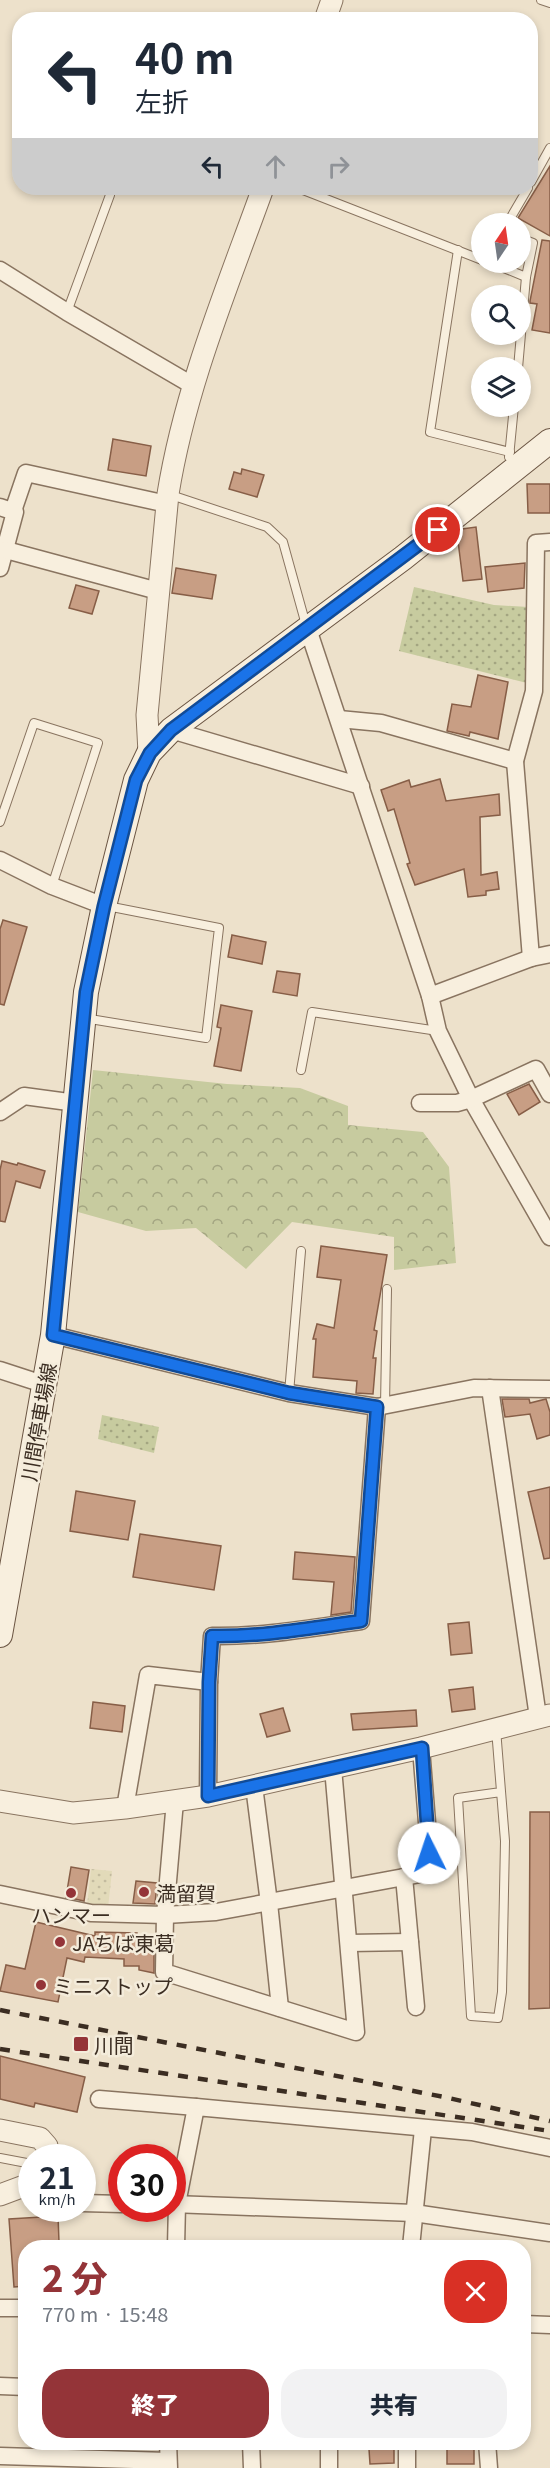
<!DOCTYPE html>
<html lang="ja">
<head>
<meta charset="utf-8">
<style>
  body { margin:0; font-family:Georgia,"Noto Sans JP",serif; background:#f2f2f3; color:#1f2937; height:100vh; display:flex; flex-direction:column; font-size:22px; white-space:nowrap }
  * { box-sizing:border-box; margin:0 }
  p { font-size:20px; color:#747a83 }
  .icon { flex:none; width:33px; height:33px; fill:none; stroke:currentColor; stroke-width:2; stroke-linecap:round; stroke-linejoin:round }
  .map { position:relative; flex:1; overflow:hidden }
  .drawer { position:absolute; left:18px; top:2240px; width:513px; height:210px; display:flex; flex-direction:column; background:#fff; border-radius:24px; box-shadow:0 3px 9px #0003 }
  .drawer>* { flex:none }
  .banner { position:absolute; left:12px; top:12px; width:526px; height:183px; border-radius:24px; box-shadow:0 3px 9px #0003; background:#fff; color:#1f2937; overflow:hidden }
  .needle { width:39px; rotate:13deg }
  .fabs { position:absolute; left:471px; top:213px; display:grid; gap:12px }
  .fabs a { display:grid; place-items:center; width:60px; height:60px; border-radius:50%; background:#fff; box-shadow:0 3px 9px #0003; font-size:30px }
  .speed { position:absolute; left:18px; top:2144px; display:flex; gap:12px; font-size:30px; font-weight:700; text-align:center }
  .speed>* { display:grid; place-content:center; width:78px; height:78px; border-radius:50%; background:#fff; box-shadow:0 3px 9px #0003; line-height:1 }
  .speed small { font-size:15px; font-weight:400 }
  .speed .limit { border:9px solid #d22; background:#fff; color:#111 }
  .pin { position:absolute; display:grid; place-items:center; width:51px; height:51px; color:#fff; margin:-26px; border:3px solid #fff; border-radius:50%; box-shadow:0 2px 6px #0007 }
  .me { position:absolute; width:66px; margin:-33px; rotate:356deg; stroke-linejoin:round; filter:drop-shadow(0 0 4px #0008) }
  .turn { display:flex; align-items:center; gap:21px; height:126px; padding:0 24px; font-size:27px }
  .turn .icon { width:78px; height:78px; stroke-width:2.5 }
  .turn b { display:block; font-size:42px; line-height:51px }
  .lanes { display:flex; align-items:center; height:57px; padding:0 24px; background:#0003; justify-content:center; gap:30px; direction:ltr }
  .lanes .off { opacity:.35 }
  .round { display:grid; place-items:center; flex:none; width:63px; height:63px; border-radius:24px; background:#f2f2f3 }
  .head { display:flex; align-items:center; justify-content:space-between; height:102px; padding:0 24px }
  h1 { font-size:36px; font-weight:800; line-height:45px; color:#943438 }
  .button { display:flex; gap:12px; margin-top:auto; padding:12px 24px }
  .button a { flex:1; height:69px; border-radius:24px; background:#943438; color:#fff; font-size:24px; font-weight:800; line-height:69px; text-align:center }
  .button a+a { background:#f2f2f3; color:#1f2937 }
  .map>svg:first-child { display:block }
</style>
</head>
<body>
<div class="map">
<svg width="550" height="2468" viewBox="0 0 550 2468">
  <defs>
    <pattern id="farmland-dots" width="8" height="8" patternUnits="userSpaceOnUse" patternTransform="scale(1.5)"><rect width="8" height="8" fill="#e2dab9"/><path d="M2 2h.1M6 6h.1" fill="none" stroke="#c3bb9f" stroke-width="1.8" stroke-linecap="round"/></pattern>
    <pattern id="forest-crowns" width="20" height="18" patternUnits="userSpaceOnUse" patternTransform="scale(1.5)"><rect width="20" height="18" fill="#c7cb9f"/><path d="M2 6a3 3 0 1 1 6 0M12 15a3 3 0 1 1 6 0" fill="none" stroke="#a3a581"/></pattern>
    <pattern id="park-dots" width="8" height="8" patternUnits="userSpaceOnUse" patternTransform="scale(1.5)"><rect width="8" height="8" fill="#c7cb9f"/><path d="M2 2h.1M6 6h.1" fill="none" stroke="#a3a581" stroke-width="1.8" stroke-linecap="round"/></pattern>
  </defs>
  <rect width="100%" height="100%" fill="#ede1cb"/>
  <!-- farmland -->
  <polygon fill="url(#farmland-dots)" points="91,1869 112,1871 108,1908 87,1906"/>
  <!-- forest -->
  <polygon fill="url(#forest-crowns)" points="93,1070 227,1084 300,1088 348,1106 348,1125 423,1132 449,1167 456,1263 394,1270 394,1237 292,1222 246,1269 196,1228 146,1231 78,1212"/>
  <!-- park -->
  <g fill="url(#park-dots)">
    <polygon points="414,587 494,605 528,607 527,683 399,651"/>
    <polygon points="102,1415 159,1427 154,1453 98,1439"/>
  </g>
  <!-- building -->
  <g fill="#c89e84" stroke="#875e47" stroke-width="1.5">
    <polygon points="550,166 550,236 518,218"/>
    <polygon points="542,240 550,241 550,333 532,330 537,304 530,303 530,301"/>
    <polygon points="113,439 151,446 146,476 108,470"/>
    <polygon points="242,469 264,475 257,497 229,489 234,472 241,474"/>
    <polygon points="527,484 550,484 550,513 528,513"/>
    <polygon points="476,527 482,579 463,581 457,533 462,529"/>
    <polygon points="525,563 524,588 488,592 485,567"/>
    <polygon points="176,568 216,575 212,599 172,593"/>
    <polygon points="76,585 99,591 92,614 69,608"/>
    <polygon points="478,675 508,682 498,739 470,732 469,736 447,731 452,704 471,707"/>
    <polygon points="440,779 446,801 499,794 500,815 480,817 481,875 497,872 499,889 486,891 486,895 468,897 464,869 415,885 407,864 410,863 394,809 388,811 381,790 409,780 411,787"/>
    <polygon points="3,920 27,927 4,1005 0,1004 0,929"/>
    <polygon points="232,935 266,942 262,964 228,957"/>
    <polygon points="277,971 300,974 297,996 273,992"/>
    <polygon points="221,1005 252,1011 241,1071 214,1066 221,1028 217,1027"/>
    <polygon points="529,1084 540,1102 519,1115 507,1094"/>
    <polygon points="2,1161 17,1165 18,1163 45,1171 40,1188 16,1181 5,1222 0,1221 0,1170"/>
    <polygon points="321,1246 387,1255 374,1330 377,1331 373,1358 376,1358 373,1394 356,1393 357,1381 313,1377 316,1339 313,1339 317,1324 334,1328 341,1280 317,1277"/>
    <polygon points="502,1399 529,1399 530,1403 546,1399 550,1412 550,1435 537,1439 530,1414 505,1417"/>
    <polygon points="550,1487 550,1558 544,1559 528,1492"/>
    <polygon points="76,1491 135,1501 128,1540 70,1531"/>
    <polygon points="140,1534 221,1546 214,1590 133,1577"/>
    <polygon points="295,1552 355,1557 351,1612 331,1615 334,1582 293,1579"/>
    <polygon points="469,1622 472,1653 451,1655 448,1624"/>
    <polygon points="473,1687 475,1709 452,1712 449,1690"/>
    <polygon points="93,1702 125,1706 122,1732 90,1728"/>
    <polygon points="283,1708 290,1731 267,1737 260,1714"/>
    <polygon points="416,1710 417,1726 353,1730 351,1714"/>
    <polygon points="530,1812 550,1812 550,2008 529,2009"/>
    <polygon points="71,1867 89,1870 84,1901 66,1897"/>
    <polygon points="136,1881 157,1883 155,1904 133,1903"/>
    <polygon points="36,1922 95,1936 95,1932 137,1933 137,1946 154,1948 154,1973 139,1970 139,1966 124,1966 124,1959 85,1957 84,1962 67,1958 58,2002 0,1991 6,1965 25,1969"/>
    <polygon points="0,2056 85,2077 77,2112 35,2103 34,2107 0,2099"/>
    <polygon points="58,2216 59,2242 42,2243 43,2247 26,2247 26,2286 14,2287 9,2219"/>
    <rect x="447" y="2442" width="27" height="22"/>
    <polygon points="369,2449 394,2449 394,2463 370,2464"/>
  </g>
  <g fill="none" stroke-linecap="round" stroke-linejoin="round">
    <defs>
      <g id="service">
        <polyline points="541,0 550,3"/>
        <polyline points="531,182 550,148"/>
        <polyline points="298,188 482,260"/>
        <polyline points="507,224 528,188"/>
        <polyline points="458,250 430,432 510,452"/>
        <polyline points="489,262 526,277"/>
        <polyline points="67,312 110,195"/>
        <polyline points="518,368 526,277 533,243 520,238"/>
        <polyline points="509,457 514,406"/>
        <polyline points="168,494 267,527 283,542 306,625"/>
        <polyline points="0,822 34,723 98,743 52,886"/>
        <polyline points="84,1018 206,1038 219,928 107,906"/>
        <polyline points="301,1070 312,1012 438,1031"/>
        <polyline points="289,1393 301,1251"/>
        <polyline points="385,1406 387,1289"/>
        <polyline points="496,1729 505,1841 502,1992 498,2018 471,2016 458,1798 501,1792"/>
        <polyline points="0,2158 32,2164"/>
      </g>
      <g id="minor">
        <polyline points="0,270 67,312 192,385"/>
        <polyline points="0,507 15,512 0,568"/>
        <polyline points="13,511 26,473 167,504"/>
        <polyline points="6,550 158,591"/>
        <polyline points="308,629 430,996 438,1031 471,1099 550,1237"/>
        <polyline points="339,719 381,723 515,761"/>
        <polyline points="171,730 361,786"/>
        <polyline points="0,860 52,886 104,906"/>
        <polyline points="531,958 515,761 534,691 536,543 550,542"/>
        <polyline points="430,996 531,958 550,954"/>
        <polyline points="420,1103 457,1103 471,1099 536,1069 550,1094"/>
        <polyline points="0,1112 24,1096 76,1103"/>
        <polyline points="53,1335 289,1393 377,1407 474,1388 550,1389"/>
        <polyline points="0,1370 46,1385"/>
        <polyline points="490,1388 538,1717"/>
        <polyline points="254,1786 269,1903 280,2008"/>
        <path d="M208 1796 209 1682 212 1636C262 1637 311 1628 361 1621L377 1407"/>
        <polyline points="175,1801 165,1915 164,1972 356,2032 333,1768"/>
        <polyline points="125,1808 148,1675 209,1682"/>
        <polyline points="404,1877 416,2007"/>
        <polyline points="0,1894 91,1913 165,1915 216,1912 431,1872 421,1748"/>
        <polyline points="349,1943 410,1942"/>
        <polyline points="99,2099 196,2107"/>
        <polyline points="82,2203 122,2204"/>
        <polyline points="172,2204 414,2213 550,2233"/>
        <polyline points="176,2247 177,2204 196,2107 472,2132 550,2148"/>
        <polyline points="411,2247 423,2129"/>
        <polyline points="0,2308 26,2308"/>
        <polyline points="524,2324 550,2325"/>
        <polyline points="0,2386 26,2387"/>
        <polyline points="168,2442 169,2468"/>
        <polyline points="251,2442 252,2468"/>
        <polyline points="329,2442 329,2468"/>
        <polyline points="407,2442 407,2468"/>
        <polyline points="487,2442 489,2468"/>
        <polyline points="0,2456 168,2461"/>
      </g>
      <g id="tertiary">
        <polyline points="325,20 332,0"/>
        <path d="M149 753 147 715 168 494C185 388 227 288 263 188"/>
        <polyline points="0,1801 73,1813 125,1808 208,1796 421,1748 550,1715"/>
        <polyline points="0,2130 40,2138 47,2146 48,2157"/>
        <polyline points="0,2195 32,2183"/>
      </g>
      <polyline id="secondary" points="0,1635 53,1335 86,992 104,906 136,780 149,753 171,730 403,558 550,441"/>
    </defs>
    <!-- service casing -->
    <use href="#service" stroke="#897460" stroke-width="10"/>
    <!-- minor casing -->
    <use href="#minor" stroke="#897460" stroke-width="19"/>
    <!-- tertiary casing -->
    <use href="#tertiary" stroke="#897460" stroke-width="23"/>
    <!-- secondary casing -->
    <use href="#secondary" stroke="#6b5543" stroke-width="26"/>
    <!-- service -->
    <use href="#service" stroke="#f8efde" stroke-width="8"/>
    <!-- minor -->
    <use href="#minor" stroke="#f8efde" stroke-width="16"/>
    <!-- tertiary -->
    <use href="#tertiary" stroke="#f8efde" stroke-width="21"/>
    <!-- secondary -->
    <use href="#secondary" stroke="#f8efde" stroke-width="24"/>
    <!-- rail -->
    <g stroke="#3b2d22" stroke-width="4.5" stroke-dasharray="10 10" stroke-linecap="butt">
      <polyline points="0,2010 444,2097 550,2121"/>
      <polyline points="0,2049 550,2131"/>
    </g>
  </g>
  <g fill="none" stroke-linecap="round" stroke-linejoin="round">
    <defs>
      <path id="route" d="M429 1853 422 1748 208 1796 209 1682 212 1636C262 1637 311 1628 361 1621L377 1407 289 1393 53 1335 86 992 104 906 136 780 150 753 171 730 438 530"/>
    </defs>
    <!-- route casing -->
    <use href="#route" stroke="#114b97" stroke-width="15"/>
    <!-- route -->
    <use href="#route" stroke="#1a73e8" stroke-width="10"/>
  </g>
  <!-- markers -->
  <g fill="#943438" stroke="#f4ecdb" stroke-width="2">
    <circle cx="144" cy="1892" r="6"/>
    <circle cx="71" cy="1893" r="6"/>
    <circle cx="60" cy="1942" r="6"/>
    <circle cx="41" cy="1985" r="6"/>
    <rect x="73" y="2036" width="16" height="16" rx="3"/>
  </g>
  <g text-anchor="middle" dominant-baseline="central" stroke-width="5" stroke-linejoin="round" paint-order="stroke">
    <!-- street labels -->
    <g font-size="20" fill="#3b2d22" stroke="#f4ecdb">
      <text transform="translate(38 1422) rotate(-80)">川間停車場線</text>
    </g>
    <!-- poi labels -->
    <g font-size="20" fill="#3b2d22" stroke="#f4ecdb" text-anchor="start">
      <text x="156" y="1892">満留賀</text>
      <text x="71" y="1914" text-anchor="middle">ハンマー</text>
      <text x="72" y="1942">JAちば東葛</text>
      <text x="53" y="1985">ミニストップ</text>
      <text x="94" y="2044">川間</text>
    </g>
  </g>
</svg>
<div class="fabs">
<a><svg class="needle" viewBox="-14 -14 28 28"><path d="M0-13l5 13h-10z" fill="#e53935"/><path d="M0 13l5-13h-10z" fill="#747a83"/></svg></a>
<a><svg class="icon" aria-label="search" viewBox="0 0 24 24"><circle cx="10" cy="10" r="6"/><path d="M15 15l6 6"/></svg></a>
<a><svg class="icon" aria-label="layers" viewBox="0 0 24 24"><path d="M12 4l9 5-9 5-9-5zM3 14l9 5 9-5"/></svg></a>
</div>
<div class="speed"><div>21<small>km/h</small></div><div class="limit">30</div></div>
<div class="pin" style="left:438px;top:530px;background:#d93025"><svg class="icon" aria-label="arrive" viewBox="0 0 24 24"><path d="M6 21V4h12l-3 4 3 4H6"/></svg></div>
<svg class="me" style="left:429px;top:1853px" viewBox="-20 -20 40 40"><circle r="19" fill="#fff"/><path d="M0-13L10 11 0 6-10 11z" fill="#1a73e8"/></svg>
<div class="banner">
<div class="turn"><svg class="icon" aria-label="left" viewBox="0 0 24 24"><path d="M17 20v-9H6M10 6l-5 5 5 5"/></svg><div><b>40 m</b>左折</div></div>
<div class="lanes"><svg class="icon" aria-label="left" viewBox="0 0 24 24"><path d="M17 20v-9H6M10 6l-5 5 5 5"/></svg><svg class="icon off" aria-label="ahead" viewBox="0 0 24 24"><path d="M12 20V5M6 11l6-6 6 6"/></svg><svg class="icon off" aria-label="right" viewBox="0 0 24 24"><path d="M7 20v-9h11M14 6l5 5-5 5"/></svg></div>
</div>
<section class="drawer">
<div class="head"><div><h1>2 分</h1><p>770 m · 15:48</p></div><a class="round" style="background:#d93025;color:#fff"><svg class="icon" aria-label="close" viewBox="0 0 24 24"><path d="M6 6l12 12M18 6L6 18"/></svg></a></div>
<div class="button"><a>終了</a><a>共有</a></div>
</section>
</div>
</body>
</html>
